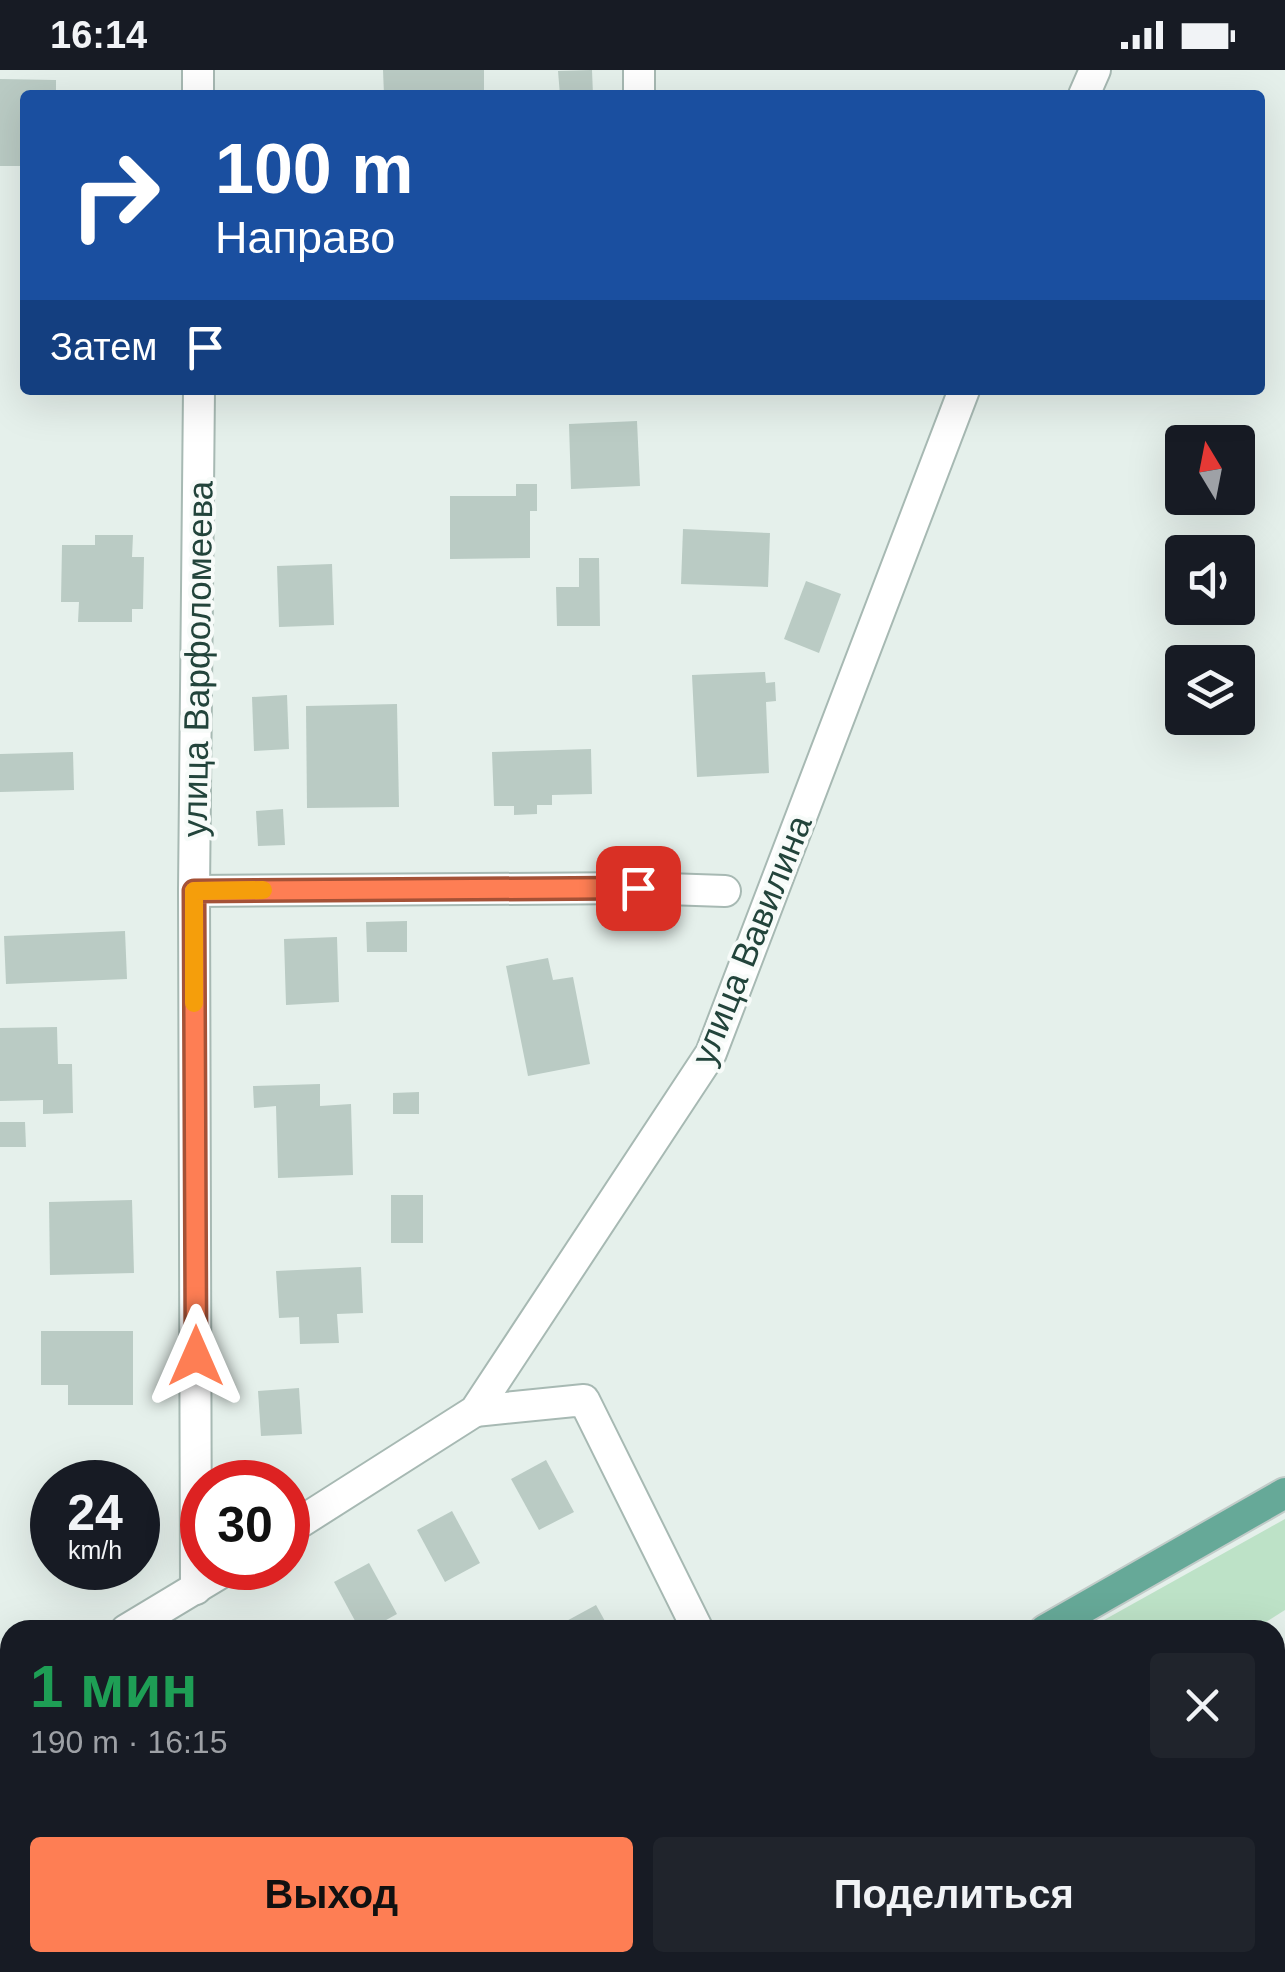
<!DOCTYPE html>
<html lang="ru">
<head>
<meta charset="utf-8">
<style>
  body { margin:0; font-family:Arial,sans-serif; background:#20242c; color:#f1f3f6; height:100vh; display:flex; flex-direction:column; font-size:38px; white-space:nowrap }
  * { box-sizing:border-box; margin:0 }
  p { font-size:32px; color:#9ea1a6 }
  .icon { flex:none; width:55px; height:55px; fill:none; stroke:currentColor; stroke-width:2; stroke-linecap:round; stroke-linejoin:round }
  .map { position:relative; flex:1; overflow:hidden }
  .panel { position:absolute; left:0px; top:1550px; width:1285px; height:352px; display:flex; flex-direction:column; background:#171b24; border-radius:30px 30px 0 0; box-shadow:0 10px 40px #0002 }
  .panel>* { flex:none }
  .guide { position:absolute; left:20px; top:20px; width:1245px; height:305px; border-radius:10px; box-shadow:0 10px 40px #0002; background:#1a4fa0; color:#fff; overflow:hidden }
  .needle { width:65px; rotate:350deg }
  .controls { position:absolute; left:1165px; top:355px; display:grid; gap:20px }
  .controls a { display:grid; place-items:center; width:90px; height:90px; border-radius:10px; background:#171b24; box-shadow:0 10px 40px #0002; font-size:50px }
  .speed { position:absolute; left:30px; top:1390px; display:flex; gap:20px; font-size:50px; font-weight:700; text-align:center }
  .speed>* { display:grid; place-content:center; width:130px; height:130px; border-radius:50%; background:#171b24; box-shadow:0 10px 40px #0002; line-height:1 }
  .speed small { font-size:25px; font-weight:400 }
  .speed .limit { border:15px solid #d22; background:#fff; color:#111 }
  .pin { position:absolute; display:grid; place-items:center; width:85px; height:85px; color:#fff; margin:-42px; border-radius:20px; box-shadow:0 5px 15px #0006 }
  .me { position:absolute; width:110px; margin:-55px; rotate:0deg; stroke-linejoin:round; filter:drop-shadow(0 0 8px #0008) }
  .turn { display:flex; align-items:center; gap:35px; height:210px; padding:0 30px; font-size:45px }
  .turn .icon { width:130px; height:130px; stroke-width:2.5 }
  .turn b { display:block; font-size:70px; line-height:85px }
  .then { display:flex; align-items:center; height:95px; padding:0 30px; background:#0003; gap:20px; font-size:38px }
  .round { display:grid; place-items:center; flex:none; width:105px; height:105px; border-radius:10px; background:#20242c }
  .summary { display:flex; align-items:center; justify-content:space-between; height:170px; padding:0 30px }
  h1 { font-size:60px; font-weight:800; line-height:75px; color:#1e9e55 }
  .cta { display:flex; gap:20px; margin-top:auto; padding:20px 30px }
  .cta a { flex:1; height:115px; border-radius:10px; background:#fe7e54; color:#111; font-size:40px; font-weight:800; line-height:115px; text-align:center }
  .cta a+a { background:#20242c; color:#f1f3f6 }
  .status { display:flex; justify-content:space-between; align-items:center; height:70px; padding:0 50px; background:#171b24; direction:ltr }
  .status svg { height:28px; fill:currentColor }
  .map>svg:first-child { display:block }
</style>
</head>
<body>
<div class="status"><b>16:14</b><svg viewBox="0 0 49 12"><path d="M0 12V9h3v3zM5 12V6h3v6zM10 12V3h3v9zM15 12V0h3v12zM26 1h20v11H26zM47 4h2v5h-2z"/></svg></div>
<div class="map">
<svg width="1285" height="1902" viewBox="0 0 1285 1902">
  <rect width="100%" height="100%" fill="#e5f0eb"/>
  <!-- green -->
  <g fill="#bde2c7">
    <polygon points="1285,1449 1285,1540 1253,1560 1086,1560"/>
    <polygon points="496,1892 883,1892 883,1893 871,1902 480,1902"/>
  </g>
  <!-- building -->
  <g fill="#bacbc4">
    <polygon points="383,0 484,0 484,25 384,25"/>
    <polygon points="592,0 593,25 560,25 558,1"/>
    <polygon points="0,9 56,10 56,25 25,25 25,96 0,96"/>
    <polygon points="637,351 640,416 571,419 569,354"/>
    <polygon points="516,414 537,414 537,441 530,441 530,488 450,489 450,426 516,426"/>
    <polygon points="683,459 770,463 768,517 681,514"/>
    <polygon points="95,465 133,465 132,487 144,487 143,539 132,539 132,552 78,552 79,532 61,532 62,475 95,475"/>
    <polygon points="579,488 599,488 600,556 557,556 556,517 579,517"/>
    <polygon points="332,494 334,555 279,557 277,496"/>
    <polygon points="806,511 841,524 819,583 784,569"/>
    <polygon points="765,602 766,613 775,612 776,631 766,632 769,703 697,707 692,605"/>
    <polygon points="287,625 289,679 254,681 252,627"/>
    <polygon points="397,634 399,737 307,738 306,636"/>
    <polygon points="591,679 592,724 552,725 552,735 537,735 537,744 514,745 514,736 494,736 492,682"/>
    <polygon points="73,682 74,720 0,722 0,684"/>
    <polygon points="283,739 285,775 258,776 256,741"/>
    <polygon points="407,851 407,882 367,882 366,852"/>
    <polygon points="125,861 127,909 6,914 4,866"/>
    <polygon points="337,867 339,932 286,935 284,869"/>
    <polygon points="548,888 553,910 573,907 590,994 528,1006 506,896"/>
    <polygon points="57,957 58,994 72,994 73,1043 43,1044 43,1030 0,1031 0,958"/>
    <polygon points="320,1014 320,1036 351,1034 353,1105 278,1108 276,1036 254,1038 253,1016"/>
    <polygon points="419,1022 419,1044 393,1044 393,1023"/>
    <polygon points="0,1052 25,1052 26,1077 0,1077"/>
    <rect x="391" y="1125" width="32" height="48"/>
    <polygon points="132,1130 134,1203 50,1205 49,1132"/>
    <polygon points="361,1197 363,1243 337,1244 339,1273 300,1274 299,1247 279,1248 276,1201"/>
    <polygon points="41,1261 133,1261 133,1335 68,1335 68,1315 41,1315"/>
    <polygon points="299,1318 302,1364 261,1366 258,1321"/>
    <polygon points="546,1390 574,1442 539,1460 511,1409"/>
    <polygon points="452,1441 480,1493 445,1512 417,1460"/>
    <polygon points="369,1493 397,1544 368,1560 360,1560 334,1512"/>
    <polygon points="596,1535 610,1560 565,1560 561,1554"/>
    <polygon points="0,1743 10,1759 10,1769 0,1776"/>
    <polygon points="10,1859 10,1892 64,1892 66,1896 52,1902 14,1902 0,1873 0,1864"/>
  </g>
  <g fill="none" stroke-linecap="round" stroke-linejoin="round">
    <defs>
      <g id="minor">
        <polyline points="198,0 198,25"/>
        <polyline points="639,25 639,0"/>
        <polyline points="1084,25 1095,0"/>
        <polyline points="194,821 638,818 725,821"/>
        <polyline points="475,1341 584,1330 698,1560"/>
        <polyline points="288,1460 475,1341 711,983 964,320"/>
        <polyline points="196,1519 194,821 199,320"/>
        <polyline points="126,1560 229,1498"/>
        <polyline points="0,1635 10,1629"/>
      </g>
      <g id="major">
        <polyline points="1045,1560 1285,1423"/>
        <polyline points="447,1902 464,1892"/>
      </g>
    </defs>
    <!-- minor casing -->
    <use href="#minor" stroke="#a7b9b3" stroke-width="34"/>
    <!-- major casing -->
    <use href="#major" stroke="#c1cbc8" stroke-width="34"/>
    <!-- minor -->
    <use href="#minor" stroke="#fff" stroke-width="30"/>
    <!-- major -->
    <use href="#major" stroke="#66a998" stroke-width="30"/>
  </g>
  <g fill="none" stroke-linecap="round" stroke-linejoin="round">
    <defs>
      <polyline id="route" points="196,1286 194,821 638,818"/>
    </defs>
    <!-- route casing -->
    <use href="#route" stroke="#a55237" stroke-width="25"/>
    <!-- route -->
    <use href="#route" stroke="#fe7e54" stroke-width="18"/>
    <!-- slow -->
    <polyline stroke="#f59e0b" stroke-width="18" points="194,933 194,821 263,820"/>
  </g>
  <g text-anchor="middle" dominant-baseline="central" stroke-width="8" stroke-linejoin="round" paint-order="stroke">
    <!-- street labels -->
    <g font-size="35" fill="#22443b" stroke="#f7fbf9">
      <text transform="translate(197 589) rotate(-89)">улица Варфоломеева</text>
      <text transform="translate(751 870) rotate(-68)">улица Вавилина</text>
    </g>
  </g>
</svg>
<div class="controls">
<a><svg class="needle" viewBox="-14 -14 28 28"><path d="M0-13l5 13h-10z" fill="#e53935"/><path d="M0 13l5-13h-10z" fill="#9ea1a6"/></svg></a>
<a><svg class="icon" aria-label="sound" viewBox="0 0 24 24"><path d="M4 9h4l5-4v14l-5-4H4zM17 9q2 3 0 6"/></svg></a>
<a><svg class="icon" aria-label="layers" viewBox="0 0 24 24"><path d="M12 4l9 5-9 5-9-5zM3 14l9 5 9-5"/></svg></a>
</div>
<div class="speed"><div>24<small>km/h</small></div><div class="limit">30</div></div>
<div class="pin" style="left:638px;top:818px;background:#d93025"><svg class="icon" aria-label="arrive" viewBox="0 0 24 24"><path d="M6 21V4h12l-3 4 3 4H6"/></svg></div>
<svg class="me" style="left:196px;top:1286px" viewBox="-20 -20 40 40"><path d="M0-17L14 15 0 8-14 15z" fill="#fe7e54" stroke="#fff" stroke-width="4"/></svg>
<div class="guide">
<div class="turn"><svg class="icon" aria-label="right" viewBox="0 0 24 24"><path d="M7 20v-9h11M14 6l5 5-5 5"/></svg><div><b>100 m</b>Направо</div></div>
<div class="then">Затем<svg class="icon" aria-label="arrive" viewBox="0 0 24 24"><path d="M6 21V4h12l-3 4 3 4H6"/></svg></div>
</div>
<section class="panel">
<div class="summary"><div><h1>1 мин</h1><p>190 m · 16:15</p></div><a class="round"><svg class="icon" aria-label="close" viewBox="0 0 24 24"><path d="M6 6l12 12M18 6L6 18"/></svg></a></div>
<div class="cta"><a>Выход</a><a>Поделиться</a></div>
</section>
</div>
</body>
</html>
